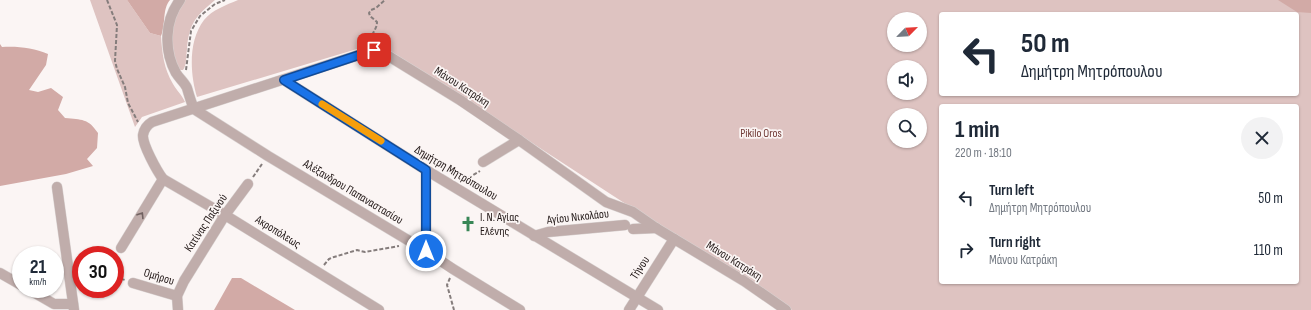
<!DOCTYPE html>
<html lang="en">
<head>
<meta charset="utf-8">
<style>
  body { margin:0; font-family:"Sofia Sans Condensed",sans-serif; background:#f2f2f3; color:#1f2937; height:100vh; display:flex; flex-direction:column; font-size:15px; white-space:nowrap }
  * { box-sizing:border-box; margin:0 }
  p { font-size:13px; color:#747a83 }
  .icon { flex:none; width:22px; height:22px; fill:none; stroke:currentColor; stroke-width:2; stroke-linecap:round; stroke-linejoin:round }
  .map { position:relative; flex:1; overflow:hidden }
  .drawer { position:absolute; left:939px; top:104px; width:360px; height:180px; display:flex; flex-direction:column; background:#fff; border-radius:4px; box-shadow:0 1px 3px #0004 }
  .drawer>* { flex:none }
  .guide { position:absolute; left:939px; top:12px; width:360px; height:84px; border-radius:4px; box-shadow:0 1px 3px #0004; background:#fff; color:#1f2937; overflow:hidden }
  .needle { width:26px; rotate:66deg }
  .buttons { position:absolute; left:887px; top:12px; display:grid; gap:8px }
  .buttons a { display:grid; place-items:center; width:40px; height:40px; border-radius:50%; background:#fff; box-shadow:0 1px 3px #0004; font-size:20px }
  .speed { position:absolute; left:12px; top:246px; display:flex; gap:8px; font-size:20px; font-weight:700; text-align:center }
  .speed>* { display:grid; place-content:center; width:52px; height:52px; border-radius:50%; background:#fff; box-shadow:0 1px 3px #0004; line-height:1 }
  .speed small { font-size:10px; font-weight:400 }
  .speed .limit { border:6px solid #d22; background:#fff; color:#111 }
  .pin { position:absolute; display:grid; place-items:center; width:34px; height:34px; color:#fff; margin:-17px; border-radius:8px; box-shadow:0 2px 6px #0006 }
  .me { position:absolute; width:44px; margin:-22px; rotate:0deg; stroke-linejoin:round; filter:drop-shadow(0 0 3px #0008) }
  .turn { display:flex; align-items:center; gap:14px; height:84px; padding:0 16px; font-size:18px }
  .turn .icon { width:52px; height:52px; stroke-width:2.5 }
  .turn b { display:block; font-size:28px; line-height:34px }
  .round { display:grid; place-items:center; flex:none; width:42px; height:42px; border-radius:21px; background:#f2f2f3 }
  .head { display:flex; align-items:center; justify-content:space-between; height:68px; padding:0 16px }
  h1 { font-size:24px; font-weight:700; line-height:30px }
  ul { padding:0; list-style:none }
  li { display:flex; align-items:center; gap:12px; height:52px; padding:0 16px }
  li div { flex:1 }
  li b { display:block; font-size:15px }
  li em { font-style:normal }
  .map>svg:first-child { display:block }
</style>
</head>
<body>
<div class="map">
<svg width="1311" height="310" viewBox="0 0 1311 310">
  <rect width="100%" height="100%" fill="#fbf5f4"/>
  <!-- green -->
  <g fill="#dec3c1" fill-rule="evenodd">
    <path d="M90 0H127L150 33 161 36C162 53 164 69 173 84 177 91 182 95 185 102L142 117 135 127Z"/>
    <path d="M183 0H215C196 16 189 23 187 49 186 56 187 65 183 70H180C172 56 167 39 171 23 173 15 179 7 183 0Z"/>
    <path d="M238 0H1311V310H792L658 225 383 46H367L197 97C190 74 188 41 204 20 212 10 226 5 238 0ZM941 14H1297V94H941ZM894 19H920V45H894ZM894 67H920V93H894ZM941 106H1297V282H941ZM894 115H920V141H894Z"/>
  </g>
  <!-- forest -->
  <g fill="#d2aaa6">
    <path d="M127 0H170C162 9 166 25 161 36L150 33Z"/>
    <polygon points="1278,0 1311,0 1311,13 1297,12"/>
    <path d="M0 44 2 47C18 46 34 48 48 54L46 65 29 90 38 92 51 88 63 97 58 110 65 118C82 120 88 118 98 133L97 148 87 159 93 166 66 174 0 186Z"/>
    <polygon points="232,278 241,278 295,310 214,310"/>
  </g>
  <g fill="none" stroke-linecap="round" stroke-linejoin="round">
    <defs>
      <g id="minor">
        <path d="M180 0C164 21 164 51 176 73 179 78 185 83 187 88 189 95 191 102 194 109L268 156 426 251 453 269 520 310"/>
        <polyline points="284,80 426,170 658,310"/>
        <polyline points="483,162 519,140"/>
        <polyline points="426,170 426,251"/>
        <polyline points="57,187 74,310"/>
        <polyline points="633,229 656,228"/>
        <polyline points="534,236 548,232 625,225"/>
        <polyline points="121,248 163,179"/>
        <polyline points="0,273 21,285"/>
        <polyline points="133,283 177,296"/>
        <polyline points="28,289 54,304 73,304"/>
        <polyline points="178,310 177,296 184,281 225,215 248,184"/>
        <path d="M379 310 225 215 163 179C157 171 142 144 143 135 144 129 147 125 152 122L374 50 382 52 460 100 519 140 606 202 633 212 656 228 744 281 786 310"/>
        <polyline points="629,310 674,239"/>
      </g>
    </defs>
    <!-- minor casing -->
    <use href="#minor" stroke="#d8d2d1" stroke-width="11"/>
    <!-- path -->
    <g stroke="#857d7c" stroke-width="2" stroke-dasharray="4 2" stroke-linecap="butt">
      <polyline points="107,0 117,25 115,61 117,69 125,87 128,103 138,122"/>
      <path d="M372 41C371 32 377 30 377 22L370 16 369 13 371 10 376 8 385 0"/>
      <polyline points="186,70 191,31 200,16 215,4 225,0"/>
      <polyline points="253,177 262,164"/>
      <polyline points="465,183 468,178 480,171"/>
      <polyline points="324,265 329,259 334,257 357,250 365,252 399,246"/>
      <polyline points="115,277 125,280"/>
      <polyline points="450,278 447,285 454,310"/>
    </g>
    <!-- minor -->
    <use href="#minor" stroke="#c0adab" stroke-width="10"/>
  </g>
  <!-- one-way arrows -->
  <defs><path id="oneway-chevron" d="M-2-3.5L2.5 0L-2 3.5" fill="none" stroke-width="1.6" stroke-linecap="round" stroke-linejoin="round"/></defs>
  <use stroke="#716261" href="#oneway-chevron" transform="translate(141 215) rotate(-58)"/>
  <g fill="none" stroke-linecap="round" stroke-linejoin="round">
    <defs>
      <polyline id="route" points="374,50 284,80 426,170 426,251"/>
    </defs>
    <!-- route casing -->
    <use href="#route" stroke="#114b97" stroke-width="10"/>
    <!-- route -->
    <use href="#route" stroke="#1a73e8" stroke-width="7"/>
    <!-- slow -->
    <polyline stroke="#f59e0b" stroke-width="7" points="322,104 381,141"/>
  </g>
  <!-- icons -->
  <defs>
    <symbol id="church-bare" viewBox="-9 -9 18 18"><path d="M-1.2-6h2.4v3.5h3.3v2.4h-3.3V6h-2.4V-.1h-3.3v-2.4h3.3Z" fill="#388656" stroke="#fbf5f4" stroke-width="2.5" paint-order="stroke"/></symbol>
  </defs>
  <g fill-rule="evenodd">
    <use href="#church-bare" x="457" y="213" width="22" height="22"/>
  </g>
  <g text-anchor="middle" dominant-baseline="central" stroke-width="3.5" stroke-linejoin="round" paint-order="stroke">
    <!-- street labels -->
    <g font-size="12" fill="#221817" stroke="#fbf5f4">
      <text transform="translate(462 87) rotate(33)">Μάνου Κατράκη</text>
      <text transform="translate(456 173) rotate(31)">Δημήτρη Μητρόπουλου</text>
      <text transform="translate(353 192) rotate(31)">Αλέξανδρου Παπαναστασίου</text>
      <text transform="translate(578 217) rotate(-6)">Αγίου Νικολάου</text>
      <text transform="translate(206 223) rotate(-56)">Κατίνας Παξινού</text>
      <text transform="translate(278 232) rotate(32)">Ακροπόλεως</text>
      <text transform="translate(734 261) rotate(32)">Μάνου Κατράκη</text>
      <text transform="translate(640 268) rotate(-57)">Τήνου</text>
      <text transform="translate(159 277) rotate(17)">Ομήρου</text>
    </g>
    <!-- park labels -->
    <g font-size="12" fill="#713a36" stroke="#fbf5f4">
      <text x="761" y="133">Pikilo Oros</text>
    </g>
    <!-- poi labels -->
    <g font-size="12" fill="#221817" stroke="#fbf5f4" text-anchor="start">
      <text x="480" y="217">Ι. Ν. Αγίας<tspan x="480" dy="14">Ελένης</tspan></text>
    </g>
  </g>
</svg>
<div class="buttons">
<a><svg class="needle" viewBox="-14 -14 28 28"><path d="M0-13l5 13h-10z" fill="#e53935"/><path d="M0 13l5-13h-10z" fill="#747a83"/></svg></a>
<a><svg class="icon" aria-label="sound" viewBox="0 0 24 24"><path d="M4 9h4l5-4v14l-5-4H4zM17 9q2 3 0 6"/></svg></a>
<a><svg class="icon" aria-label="search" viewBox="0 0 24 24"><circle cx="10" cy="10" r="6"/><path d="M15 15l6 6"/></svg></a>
</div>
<div class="speed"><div>21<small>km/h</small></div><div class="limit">30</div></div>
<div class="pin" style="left:374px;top:50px;background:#d93025"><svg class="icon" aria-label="arrive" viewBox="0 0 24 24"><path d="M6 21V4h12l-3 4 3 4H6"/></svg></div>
<svg class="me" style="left:426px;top:251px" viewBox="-20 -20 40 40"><circle r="17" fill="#1a73e8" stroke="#fff" stroke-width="3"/><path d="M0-11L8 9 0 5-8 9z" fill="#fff"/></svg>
<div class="guide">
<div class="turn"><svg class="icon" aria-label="left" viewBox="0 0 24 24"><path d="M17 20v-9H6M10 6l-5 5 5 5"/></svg><div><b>50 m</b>Δημήτρη Μητρόπουλου</div></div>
</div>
<section class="drawer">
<div class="head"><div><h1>1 min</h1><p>220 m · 18:10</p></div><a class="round"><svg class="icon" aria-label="close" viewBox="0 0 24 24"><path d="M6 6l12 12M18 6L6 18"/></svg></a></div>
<ul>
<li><svg class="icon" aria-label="left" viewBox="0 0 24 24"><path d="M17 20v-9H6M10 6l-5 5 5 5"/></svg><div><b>Turn left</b><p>Δημήτρη Μητρόπουλου</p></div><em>50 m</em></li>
<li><svg class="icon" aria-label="right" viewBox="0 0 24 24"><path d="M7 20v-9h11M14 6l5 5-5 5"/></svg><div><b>Turn right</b><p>Μάνου Κατράκη</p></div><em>110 m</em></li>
</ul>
</section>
</div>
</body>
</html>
